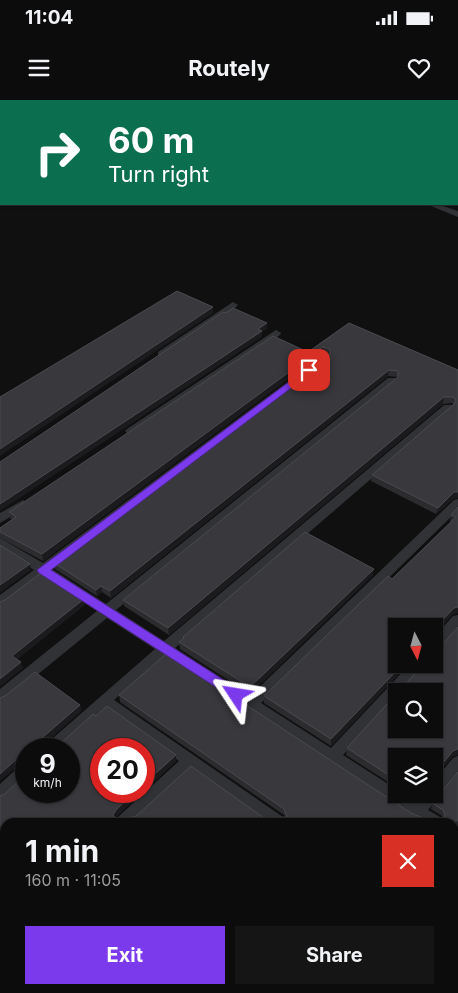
<!DOCTYPE html>
<html lang="en">
<head>
<meta charset="utf-8">
<style>
  body { margin:0; font-family:Inter,sans-serif; background:#151516; color:#f1f3f6; height:100vh; display:flex; flex-direction:column; font-size:19px; white-space:nowrap }
  * { box-sizing:border-box; margin:0 }
  p { font-size:16px; color:#9a9b9d }
  .icon { flex:none; width:28px; height:28px; fill:none; stroke:currentColor; stroke-width:2; stroke-linecap:round; stroke-linejoin:round }
  .map { position:relative; flex:1; overflow:hidden }
  .drawer { position:absolute; left:0px; top:718px; width:459px; height:176px; display:flex; flex-direction:column; background:#0c0c0d; border-radius:15px 15px 0 0; box-shadow:0 1px 4px #0004,0 0 0 1px #2c2c2e }
  .drawer>* { flex:none }
  .guide { position:absolute; left:0px; top:0px; width:459px; height:105px; box-shadow:0 1px 4px #0004,0 0 0 1px #2c2c2e; background:#0b6e4f; color:#fff; overflow:hidden }
  .needle { width:32px; rotate:174deg }
  .tools { position:absolute; left:388px; top:518px; display:grid; gap:10px }
  .tools a { display:grid; place-items:center; width:55px; height:55px; border-radius:0px; background:#0c0c0d; box-shadow:0 1px 4px #0004,0 0 0 1px #2c2c2e; font-size:25px }
  .speed { position:absolute; left:15px; top:638px; display:flex; gap:10px; font-size:25px; font-weight:700; text-align:center }
  .speed>* { display:grid; place-content:center; width:65px; height:65px; border-radius:50%; background:#0c0c0d; box-shadow:0 1px 4px #0004,0 0 0 1px #2c2c2e; line-height:1 }
  .speed small { font-size:12px; font-weight:400 }
  .speed .limit { border:8px solid #d22; background:#fff; color:#111 }
  .pin { position:absolute; display:grid; place-items:center; width:42px; height:42px; color:#fff; margin:-21px; border-radius:10px; box-shadow:0 2px 8px #0006 }
  .me { position:absolute; width:55px; margin:-28px; rotate:303deg; stroke-linejoin:round; filter:drop-shadow(0 0 4px #0008) }
  .turn { display:flex; align-items:center; gap:18px; height:105px; padding:0 25px; font-size:22px }
  .turn .icon { width:65px; height:65px; stroke-width:2.5 }
  .turn b { display:block; font-size:35px; line-height:42px }
  .round { display:grid; place-items:center; flex:none; width:52px; height:52px; border-radius:0px; background:#151516 }
  .summary { display:flex; align-items:center; justify-content:space-between; height:85px; padding:0 25px }
  h1 { font-size:30px; font-weight:700; line-height:38px }
  .cta { display:flex; gap:10px; margin-top:auto; padding:10px 25px }
  .cta a { flex:1; height:58px; border-radius:0px; background:#7c3aed; color:#fff; font-size:20px; font-weight:700; line-height:58px; text-align:center }
  .cta a+a { background:#151516; color:#f1f3f6 }
  .status { display:flex; justify-content:space-between; align-items:center; height:35px; padding:0 25px; background:#0c0c0d; direction:ltr }
  .status svg { height:14px; fill:currentColor }
  header { display:flex; justify-content:space-between; align-items:center; height:65px; padding:0 25px; background:#0c0c0d; font-size:22px; font-weight:700 }
  .map>svg:first-child { display:block }
</style>
</head>
<body>
<div class="status"><b>11:04</b><svg viewBox="0 0 49 12"><path d="M0 12V9h3v3zM5 12V6h3v6zM10 12V3h3v9zM15 12V0h3v12zM26 1h20v11H26zM47 4h2v5h-2z"/></svg></div>
<header><svg class="icon" aria-label="menu" viewBox="0 0 24 24"><path d="M4 6h16M4 12h16M4 18h16"/></svg>Routely<svg class="icon" aria-label="heart" viewBox="0 0 24 24"><path d="M12 20l-8-8c-3-5 5-10 8-4 3-6 11-1 8 4z"/></svg></header>
<div class="map">
<svg width="458" height="893" viewBox="0 0 458 893">
  <rect width="100%" height="100%" fill="#101011"/>
  <g fill="none" stroke-linecap="round" stroke-linejoin="round">
    <!-- lane -->
    <g fill="#313236" fill-rule="evenodd">
      <polygon points="426,104 437,104 458,111 458,117"/>
      <polygon points="233,202 238,205 236,207 166,256 158,256 158,252"/>
      <polygon points="276,230 281,233 280,235 135,333 127,333 125,331 127,329"/>
      <polygon points="324,255 328,256 329,258 328,260 52,469 106,504 388,278 396,278 397,280 396,282 116,510 164,541 444,305 452,305 453,307 452,309 175,548 250,596 454,400 458,399 458,410 261,603 331,648 410,564 425,564 401,591 396,591 396,597 343,655 396,689 396,694 403,694 416,702 423,694 434,694 434,681 453,658 458,656 458,673 428,710 440,717 442,722 422,722 411,717 165,556 114,600 283,717 285,722 265,722 191,670 134,722 116,722 118,717 179,661 105,608 60,649 43,649 45,645 155,549 107,518 5,601 0,603 0,589 97,511 43,476 5,505 0,507 0,495 34,470 0,448 0,438 43,463"/>
      <polygon points="23,400 29,404 27,407 0,423 0,413"/>
      <polygon points="458,515 458,529 439,550 434,551 434,537 453,516"/>
      <polygon points="26,664 26,679 5,699 0,701 0,684 21,665"/>
      <polygon points="454,728 458,729 458,745 454,744"/>
      <polygon points="5,827 5,846 0,848 0,829"/>
      <polygon points="454,840 458,841 458,859 454,858"/>
      <polygon points="248,889 268,889 266,893 246,893"/>
      <polygon points="412,889 431,889 429,893 410,893"/>
    </g>
  </g>
  <!-- wall -->
  <g fill="#2c2c2f">
    <polygon points="349,223 458,270 453,399 436,414 371,381 372,375 454,305 452,303 443,304 169,535 124,506 123,500 398,277 388,276 111,498 102,492 97,496 55,469 54,463 330,255 323,253 43,461 0,438 0,428 12,420 10,418 9,412 308,252"/>
    <polygon points="458,407 458,513 453,514 434,534 434,546 452,657 434,678 396,656 396,687 346,655 347,648 434,591 398,591 399,587 404,586 434,564 434,526 396,564 408,564 331,646 264,603 264,596 392,479 451,422 450,421 451,415"/>
    <polygon points="373,475 250,594 180,549 179,542 183,540 183,537"/>
    <polygon points="119,595 423,718 442,718 442,716 431,709 432,703 458,672 458,727 454,726 5,722 5,826 4,825 0,828 5,694 26,674 26,663 21,663 0,598 80,605 81,611 44,644 60,644 96,616 176,655 176,661 144,691 144,649 101,691 143,691 117,716 116,718 285,717 284,715 120,602"/>
    <polygon points="406,694 421,694 416,700"/>
    <polygon points="454,738 458,740 458,831 454,828"/>
  </g>
  <!-- shaded-wall -->
  <g fill="#1b1b1d">
    <polygon points="213,207 213,213 0,356 0,349"/>
    <polygon points="267,223 267,229 262,232 262,237 0,411 0,404"/>
    <polygon points="323,247 323,253 43,461 42,454"/>
    <polygon points="389,270 388,276 111,498 110,491"/>
    <polygon points="444,297 443,304 169,535 168,528"/>
    <polygon points="454,392 458,392 458,398 453,399 436,414 438,408"/>
    <polygon points="30,464 31,470 0,493 0,485"/>
    <polygon points="374,469 373,475 250,594 250,587"/>
    <polygon points="101,486 102,492 97,496 96,490"/>
    <polygon points="84,499 85,505 14,562 12,556"/>
    <polygon points="458,507 458,513 453,514 434,535 434,529 454,508"/>
    <polygon points="21,562 23,568 0,587 0,579"/>
    <polygon points="403,564 408,564 331,646 331,639"/>
    <polygon points="80,605 81,611 44,644 42,649 41,644 43,637"/>
    <polygon points="458,649 458,655 452,657 434,678 434,674 453,651"/>
    <polygon points="176,655 176,661 144,691 144,684"/>
    <polygon points="24,656 26,662 21,663 0,681 0,674 19,657"/>
    <polygon points="136,691 143,691 117,716 114,721 113,715 116,710"/>
    <polygon points="417,694 421,694 416,700"/>
    <polygon points="3,820 4,825 0,828 0,821"/>
    <polygon points="226,889 231,889 227,893 223,893"/>
    <polygon points="388,889 391,889 388,893 385,893"/>
  </g>
  <!-- building -->
  <g fill="#39393d" stroke="#494b4f">
    <polygon points="177,191 213,207 0,349 0,297"/>
    <polygon points="233,208 267,223 258,229 262,231 0,404 0,362 223,212 226,213"/>
    <polygon points="349,223 458,270 458,392 454,392 438,408 372,375 454,304 456,300 453,297 444,297 168,528 123,500 398,277 398,271 389,270 110,491 101,486 96,490 54,463 330,255 330,249 323,247 42,454 0,432 0,428 16,417 9,412 273,236 308,252"/>
    <polygon points="458,407 458,507 454,508 434,529 434,546 442,545 458,527 458,649 453,651 434,674 434,680 434,656 396,656 396,680 347,648 396,594 396,629 434,629 434,591 399,591 399,587 404,586 423,564 434,564 434,526 396,526 396,564 403,564 331,639 264,596 388,476 392,479 456,417 451,415"/>
    <polygon points="305,432 374,469 250,587 179,542 184,538 183,537"/>
    <polygon points="0,445 30,464 0,485"/>
    <polygon points="42,472 84,499 12,556 21,562 0,579 0,502 5,500"/>
    <polygon points="167,553 411,713 423,718 444,718 445,715 443,710 432,703 458,672 458,721 456,720 454,722 5,722 5,821 3,820 0,821 0,696 5,694 26,674 26,665 26,691 69,691 69,649 26,649 26,658 24,656 19,657 0,674 0,598 5,596 35,572 80,605 43,637 41,644 60,644 93,614 96,616 107,606 176,655 144,684 144,649 101,649 101,691 136,691 116,710 113,715 115,718 135,717 191,666 264,718 287,717 284,709 119,595"/>
    <polygon points="454,738 458,740 458,824 454,821"/>
    <polygon points="5,831 5,889 226,889 223,893 0,893 0,844 5,841"/>
    <polygon points="458,886 458,893 453,893"/>
    <polygon points="290,889 388,889 385,893 287,893"/>
  </g>
  <!-- route -->
  <polygon fill="#7c3aed" stroke="#51269a" points="309,267 312,268 312,272 51,470 241,591 243,595 241,599 236,600 39,473 37,470"/>
</svg>
<div class="tools">
<a><svg class="needle" viewBox="-14 -14 28 28"><path d="M0-13l5 13h-10z" fill="#e53935"/><path d="M0 13l5-13h-10z" fill="#9a9b9d"/></svg></a>
<a><svg class="icon" aria-label="search" viewBox="0 0 24 24"><circle cx="10" cy="10" r="6"/><path d="M15 15l6 6"/></svg></a>
<a><svg class="icon" aria-label="layers" viewBox="0 0 24 24"><path d="M12 4l9 5-9 5-9-5zM3 14l9 5 9-5"/></svg></a>
</div>
<div class="speed"><div>9<small>km/h</small></div><div class="limit">20</div></div>
<div class="pin" style="left:309px;top:270px;background:#d93025"><svg class="icon" aria-label="arrive" viewBox="0 0 24 24"><path d="M6 21V4h12l-3 4 3 4H6"/></svg></div>
<svg class="me" style="left:236px;top:595px" viewBox="-20 -20 40 40"><path d="M0-17L14 15 0 8-14 15z" fill="#7c3aed" stroke="#fff" stroke-width="4"/></svg>
<div class="guide">
<div class="turn"><svg class="icon" aria-label="right" viewBox="0 0 24 24"><path d="M7 20v-9h11M14 6l5 5-5 5"/></svg><div><b>60 m</b>Turn right</div></div>
</div>
<section class="drawer">
<div class="summary"><div><h1>1 min</h1><p>160 m · 11:05</p></div><a class="round" style="background:#d93025;color:#fff"><svg class="icon" aria-label="close" viewBox="0 0 24 24"><path d="M6 6l12 12M18 6L6 18"/></svg></a></div>
<div class="cta"><a>Exit</a><a>Share</a></div>
</section>
</div>
</body>
</html>
